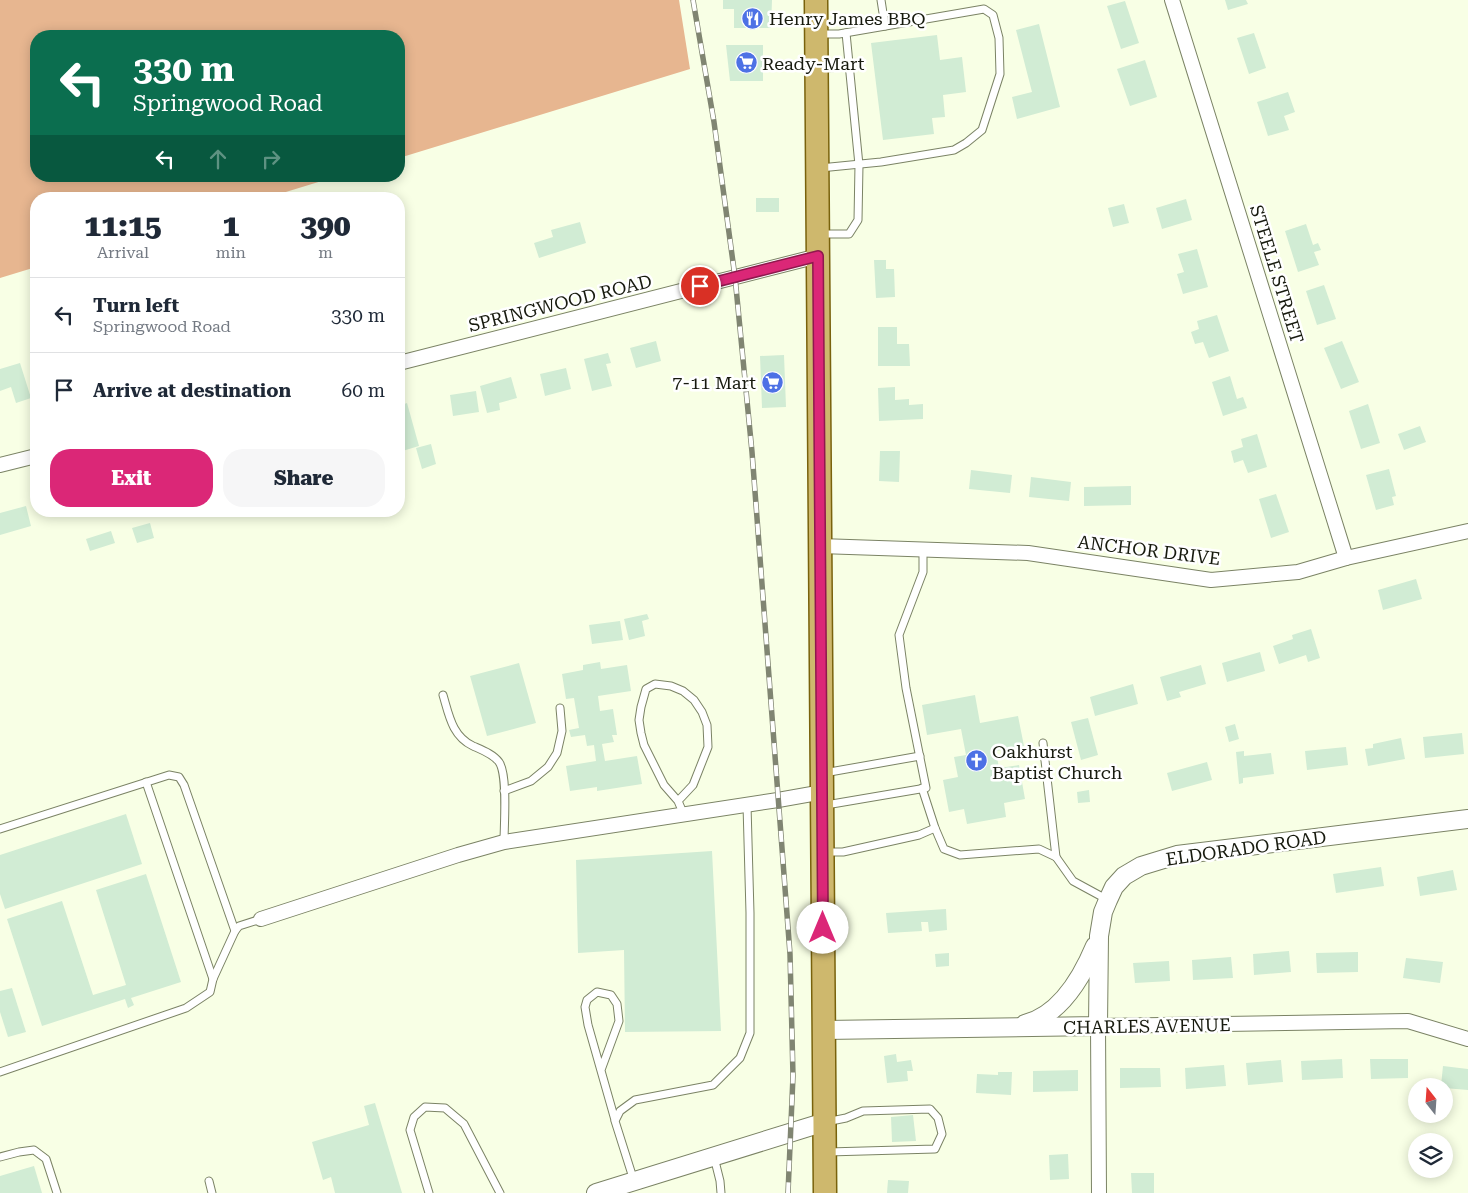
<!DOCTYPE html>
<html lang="en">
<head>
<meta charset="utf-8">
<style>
  body { margin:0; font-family:"Roboto Serif",serif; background:#f6f6f7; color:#1f2937; height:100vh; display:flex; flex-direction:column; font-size:19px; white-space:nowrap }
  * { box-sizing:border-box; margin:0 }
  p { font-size:16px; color:#747a83 }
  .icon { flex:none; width:28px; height:28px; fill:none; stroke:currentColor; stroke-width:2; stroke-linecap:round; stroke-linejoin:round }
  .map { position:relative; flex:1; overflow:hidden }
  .side { position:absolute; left:30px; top:192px; width:375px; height:325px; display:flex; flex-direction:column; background:#fff; border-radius:20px; box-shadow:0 2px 12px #0003 }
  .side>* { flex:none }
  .guide { position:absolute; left:30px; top:30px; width:375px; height:152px; border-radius:20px; box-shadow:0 2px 12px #0003; background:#0b6e4f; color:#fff; overflow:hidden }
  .needle { width:32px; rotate:343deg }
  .tools { position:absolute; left:1408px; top:1078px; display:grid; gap:10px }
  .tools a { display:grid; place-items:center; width:45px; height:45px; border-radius:50%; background:#fff; box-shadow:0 2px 12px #0003; font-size:25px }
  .pin { position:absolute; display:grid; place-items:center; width:42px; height:42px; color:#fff; margin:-21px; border:2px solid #fff; border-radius:50%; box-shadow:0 1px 5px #0007 }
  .me { position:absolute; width:55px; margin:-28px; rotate:0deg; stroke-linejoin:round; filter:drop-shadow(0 0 4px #0008) }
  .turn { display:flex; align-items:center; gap:18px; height:105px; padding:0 20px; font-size:22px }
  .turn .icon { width:65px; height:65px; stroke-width:2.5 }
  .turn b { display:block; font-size:35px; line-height:42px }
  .lanes { display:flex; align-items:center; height:48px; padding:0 20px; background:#0003; justify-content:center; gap:25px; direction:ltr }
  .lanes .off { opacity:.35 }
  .eta { display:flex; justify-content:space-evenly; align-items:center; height:85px; text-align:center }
  .eta b { font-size:30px; font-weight:800; line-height:35px }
  .action { display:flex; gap:10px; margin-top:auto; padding:10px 20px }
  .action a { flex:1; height:58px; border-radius:20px; background:#db2777; color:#fff; font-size:20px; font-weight:800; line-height:58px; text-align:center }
  .action a+a { background:#f6f6f7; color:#1f2937 }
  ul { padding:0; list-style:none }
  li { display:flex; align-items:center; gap:15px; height:75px; padding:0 20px; border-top:1px solid #e0e1e3 }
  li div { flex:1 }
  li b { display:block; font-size:19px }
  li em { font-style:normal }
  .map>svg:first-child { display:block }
</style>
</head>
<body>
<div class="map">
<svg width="1468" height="1193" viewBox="0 0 1468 1193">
  <rect width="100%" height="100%" fill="#f8ffe5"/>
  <!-- forest -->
  <polygon fill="#e7b690" points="0,0 679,0 690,69 399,158 399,36 36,36 36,176 338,176 263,199 36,199 36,267 0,278"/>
  <!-- building -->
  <g fill="#d1ecd4">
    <polygon points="723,0 772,0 771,28 734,28 734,9 723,9"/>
    <polygon points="1225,0 1246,0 1248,4 1228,10"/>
    <polygon points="1125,1 1139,43 1121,49 1107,6"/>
    <polygon points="1039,24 1060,107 1017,119 1012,97 1032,92 1016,30"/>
    <polygon points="1254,33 1266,68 1249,74 1237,38"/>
    <polygon points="937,35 940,60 962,57 966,92 943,95 945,117 932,118 934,134 883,140 871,43"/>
    <polygon points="726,45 763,45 763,81 730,81"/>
    <polygon points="1145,60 1157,97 1130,106 1117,69"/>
    <polygon points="1288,92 1295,112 1284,116 1289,130 1268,136 1257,102"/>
    <rect x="756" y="198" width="23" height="14"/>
    <polygon points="1186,199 1192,220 1162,229 1156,208"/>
    <polygon points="1124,204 1129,223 1113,227 1108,208"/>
    <polygon points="580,222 586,243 539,258 534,243 553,237 551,230"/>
    <polygon points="1306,224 1313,245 1318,243 1321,250 1314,252 1319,265 1298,272 1285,231"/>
    <polygon points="1197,249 1208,287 1183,294 1177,274 1184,272 1178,254"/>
    <polygon points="874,260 886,260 886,269 894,269 895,297 876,298"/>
    <polygon points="1324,285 1336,319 1317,325 1306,291"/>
    <polygon points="1217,315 1229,351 1209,358 1203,342 1195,344 1191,332 1199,329 1197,321"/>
    <polygon points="878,327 897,327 897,344 909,344 910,366 878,366"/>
    <polygon points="656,341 661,361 636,368 630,348"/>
    <polygon points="1342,341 1359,382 1341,389 1324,348"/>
    <polygon points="608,353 611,363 606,364 612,386 592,391 584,359"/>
    <polygon points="784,355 786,407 762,408 760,356"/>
    <polygon points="20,363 31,398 16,403 11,387 0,391 0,369"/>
    <polygon points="566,368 571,389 545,396 540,374"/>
    <polygon points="1230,376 1237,399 1243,397 1247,408 1223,416 1212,382"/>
    <polygon points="511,377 517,398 499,403 500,410 487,413 480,386"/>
    <polygon points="895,387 895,400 909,399 909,405 923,404 923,419 879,421 878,388"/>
    <polygon points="476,391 479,412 453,416 450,395"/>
    <polygon points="407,403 419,446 399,452 399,406"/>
    <polygon points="1368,404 1380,443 1361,449 1349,411"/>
    <polygon points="1420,426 1426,442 1404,450 1398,434"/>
    <polygon points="1257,434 1267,467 1248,473 1243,460 1234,463 1231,451 1243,447 1241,439"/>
    <polygon points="431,444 436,464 422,469 416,448"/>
    <polygon points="880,451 900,451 899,482 879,481"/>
    <polygon points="1389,469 1396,496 1392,497 1394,505 1376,510 1366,475"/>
    <polygon points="971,470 1012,475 1010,493 969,489"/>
    <polygon points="1031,477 1071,482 1069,501 1029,497"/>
    <polygon points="1131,486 1131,505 1084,506 1084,487"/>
    <polygon points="1276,494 1289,532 1271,538 1259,499"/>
    <polygon points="26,506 31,526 0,535 0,513"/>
    <polygon points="150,523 154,538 137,543 132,528"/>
    <polygon points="111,531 115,543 90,551 86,539"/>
    <polygon points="1416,579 1422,599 1383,610 1378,590"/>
    <polygon points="647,614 649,619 642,621 645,636 629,640 624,619"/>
    <polygon points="620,621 623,640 592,644 589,625"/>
    <polygon points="1311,629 1320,658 1308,662 1306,655 1279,664 1273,646 1293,639 1292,635"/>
    <polygon points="1260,652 1265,671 1227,682 1222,663"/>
    <polygon points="600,662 601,669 627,665 631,691 598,696 600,711 613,709 617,735 612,735 614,742 602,744 605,761 637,756 642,784 597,791 597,787 570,791 566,766 596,761 594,745 587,746 585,735 571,737 569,730 579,728 574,698 566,699 562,674 583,670 583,665"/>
    <polygon points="519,663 536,723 487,736 470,676"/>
    <polygon points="1201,665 1206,684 1179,692 1181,697 1167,701 1160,677"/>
    <polygon points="1133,684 1138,704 1095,716 1090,697"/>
    <polygon points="975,695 980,723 1018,716 1024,746 996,751 999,768 1019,765 1025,799 1004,803 1006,817 967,824 964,809 949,812 943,780 958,777 954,757 966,755 961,729 927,735 922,705"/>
    <polygon points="1088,718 1098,755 1081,760 1071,722"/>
    <polygon points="1235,724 1239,739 1229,742 1225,727"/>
    <polygon points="1462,733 1464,754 1425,758 1423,737"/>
    <polygon points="1401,738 1405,759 1368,766 1365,749 1373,748 1373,744"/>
    <polygon points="1346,747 1348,765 1307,770 1305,751"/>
    <polygon points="1244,751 1244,756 1271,753 1274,774 1243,778 1243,783 1239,784 1236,752"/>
    <polygon points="1207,762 1212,780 1172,791 1167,773"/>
    <polygon points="1089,790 1090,802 1078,803 1077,792"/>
    <polygon points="126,814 142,864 5,909 0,894 0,855"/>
    <polygon points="712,851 721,1031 625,1032 624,950 578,953 576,860"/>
    <polygon points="1381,867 1384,886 1336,893 1333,874"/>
    <polygon points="1453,870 1457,890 1420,896 1417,877"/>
    <polygon points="146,874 181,982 131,998 134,1005 128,1008 125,999 42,1026 7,919 62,901 93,995 126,985 96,890"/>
    <polygon points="946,909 947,930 929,932 928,922 921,922 922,931 888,933 886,913"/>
    <polygon points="1289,951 1291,972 1254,975 1253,954"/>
    <polygon points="1358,952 1358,972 1317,973 1316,953"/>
    <polygon points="949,953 949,966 936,967 935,954"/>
    <polygon points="1231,957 1233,978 1193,980 1192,960"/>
    <polygon points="1406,958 1443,962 1440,983 1403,978"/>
    <polygon points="1169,961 1170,981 1135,983 1133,963"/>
    <polygon points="12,988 26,1032 8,1037 0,1012 0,991"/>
    <polygon points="896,1054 897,1062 911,1060 913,1071 907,1071 908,1081 887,1083 884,1056"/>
    <polygon points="1342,1059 1343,1078 1302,1080 1301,1061"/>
    <polygon points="1370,1059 1408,1059 1408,1078 1371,1079"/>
    <polygon points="1281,1060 1283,1082 1248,1085 1246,1063"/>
    <polygon points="1224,1065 1226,1086 1186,1089 1185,1068"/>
    <polygon points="1443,1066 1468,1069 1468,1090 1444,1088 1444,1086 1441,1086"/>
    <polygon points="1120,1068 1160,1068 1161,1087 1120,1088"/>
    <polygon points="1078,1070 1078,1091 1033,1092 1033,1071"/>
    <polygon points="998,1072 1012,1072 1011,1095 976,1093 977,1074 998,1075"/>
    <polygon points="375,1103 402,1193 335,1193 331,1177 323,1180 312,1142 369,1125 364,1106"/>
    <polygon points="913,1115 916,1141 892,1142 891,1117"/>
    <polygon points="1068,1154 1069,1179 1050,1180 1049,1155"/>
    <polygon points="34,1166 42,1193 0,1193 0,1176"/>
    <polygon points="1131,1173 1154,1173 1154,1193 1132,1193"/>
    <polygon points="888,1180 909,1181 908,1193 887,1193"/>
  </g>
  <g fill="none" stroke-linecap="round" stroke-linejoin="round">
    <defs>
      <g id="service">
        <polyline points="881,0 885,26"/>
        <polyline points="819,34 839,34 984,9 993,15 999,38 1000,74 982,130 966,143 954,150 881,162 820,168"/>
        <polyline points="820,68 849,67"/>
        <polyline points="821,234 849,234 858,220 859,165 846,33"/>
        <path d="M443 695C449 715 452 736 473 746 482 750 493 754 499 762 508 775 504 825 504 842"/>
        <polyline points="1043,743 1056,857"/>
        <polyline points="824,773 920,756"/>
        <polyline points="146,782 213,979"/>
        <polyline points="922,788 935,828 944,849 960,855 1039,849 1056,857 1073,881 1108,900"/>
        <polyline points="504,791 531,781 548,767 557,753 562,731 560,708"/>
        <polyline points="678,801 693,785 708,747 707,725 702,712 694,700 683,691 671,686 655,684 646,689 641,707 639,720 641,733 644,745 664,785 678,801 684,815"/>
        <polyline points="826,805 926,788 906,688 899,635 923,572 923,550"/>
        <polyline points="0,829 169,775 179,777 184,785 235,931"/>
        <polyline points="826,852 843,852 919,835 935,828"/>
        <polyline points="601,1070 619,1021 617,1004 611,995 597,992 587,1000 585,1007 588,1025 615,1120"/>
        <polyline points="0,1072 186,1008 210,992 213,979 235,931 239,926 261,919"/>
        <polyline points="826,1122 846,1118 863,1111 930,1109 938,1118 942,1134 935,1149 828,1152"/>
        <polyline points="0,1157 19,1152 34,1150 46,1159 57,1193"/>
        <polyline points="714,1157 720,1181 721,1193"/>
        <polyline points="209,1181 212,1193"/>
        <polyline points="634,1181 615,1121 620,1111 635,1100 713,1085 740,1058 750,1033 750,913 747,805"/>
        <polyline points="429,1193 410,1130 414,1117 425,1107 445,1108 464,1124 500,1193"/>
      </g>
      <g id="minor">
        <polyline points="1172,0 1346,558"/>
        <polyline points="399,363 818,256"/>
        <polyline points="0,465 36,456"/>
        <polyline points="820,546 1028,553 1211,580 1298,572 1346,558 1468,531"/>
        <polyline points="261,919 458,855 504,842 778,800 823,792"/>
        <polyline points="1099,1193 1098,1026 1408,1021 1468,1039"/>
      </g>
      <g id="tertiary">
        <path d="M1025 1024C1060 1015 1082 977 1095 946"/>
        <polyline points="824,1030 1098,1026 1099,936 1103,912 1108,900 1114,887 1124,876 1141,866 1177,855 1468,819"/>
        <polyline points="596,1193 825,1122"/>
      </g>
      <polyline id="primary" points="816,0 825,1193"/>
    </defs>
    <!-- service casing -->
    <use href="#service" stroke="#7b8365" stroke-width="9"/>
    <!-- minor casing -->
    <use href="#minor" stroke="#7b8365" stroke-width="16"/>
    <!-- tertiary casing -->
    <use href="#tertiary" stroke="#7b8365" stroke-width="20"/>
    <!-- primary casing -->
    <use href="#primary" stroke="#79620c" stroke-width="25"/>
    <!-- service -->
    <use href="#service" stroke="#fff" stroke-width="7"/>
    <!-- minor -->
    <use href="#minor" stroke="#fff" stroke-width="14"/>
    <!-- tertiary -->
    <use href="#tertiary" stroke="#fff" stroke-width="18"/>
    <!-- primary -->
    <use href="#primary" stroke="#ceb86d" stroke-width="22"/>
    <defs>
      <polyline id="rail" points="693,0 714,122 735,277 752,452 790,954 793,1076 788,1193"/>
    </defs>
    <!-- rail casing -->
    <use href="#rail" stroke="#808572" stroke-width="5.5"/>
    <!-- rail -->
    <use href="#rail" stroke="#fff" stroke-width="4" stroke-dasharray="11" stroke-linecap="butt"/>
  </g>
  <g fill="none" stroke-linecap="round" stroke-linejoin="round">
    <defs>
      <polyline id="route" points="700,286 818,256 823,928"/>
    </defs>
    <!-- route casing -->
    <use href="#route" stroke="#8e194d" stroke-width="12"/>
    <!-- route -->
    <use href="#route" stroke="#db2777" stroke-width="9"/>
  </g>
  <!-- icons -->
  <defs>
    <symbol id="restaurant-disc" viewBox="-11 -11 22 22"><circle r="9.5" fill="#4d71e5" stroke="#fff"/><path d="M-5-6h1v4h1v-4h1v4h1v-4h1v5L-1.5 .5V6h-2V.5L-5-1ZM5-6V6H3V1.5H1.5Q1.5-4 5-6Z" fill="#fff"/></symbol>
    <symbol id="supermarket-disc" viewBox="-11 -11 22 22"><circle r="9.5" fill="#4d71e5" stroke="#fff"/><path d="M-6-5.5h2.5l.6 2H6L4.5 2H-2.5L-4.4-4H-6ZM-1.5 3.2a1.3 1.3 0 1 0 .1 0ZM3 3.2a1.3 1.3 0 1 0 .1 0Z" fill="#fff"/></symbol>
    <symbol id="church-disc" viewBox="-11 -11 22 22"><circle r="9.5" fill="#4d71e5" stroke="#fff"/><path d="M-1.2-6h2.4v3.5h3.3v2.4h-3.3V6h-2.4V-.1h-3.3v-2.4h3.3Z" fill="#fff"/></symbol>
  </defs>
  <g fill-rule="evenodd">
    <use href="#restaurant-disc" x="740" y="6" width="25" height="25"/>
    <use href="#supermarket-disc" x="734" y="50" width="25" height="25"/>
    <use href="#supermarket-disc" x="760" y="370" width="25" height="25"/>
    <use href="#church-disc" x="964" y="748" width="25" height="25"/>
  </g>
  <g text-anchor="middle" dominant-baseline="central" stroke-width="5" stroke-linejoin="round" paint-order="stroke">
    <!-- poi labels -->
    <g font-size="18" fill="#171a0e" stroke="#fff" text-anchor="start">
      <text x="769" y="18">Henry James BBQ</text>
      <text x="762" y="63">Ready-Mart</text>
      <text x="756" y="382" text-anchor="end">7-11 Mart</text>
      <text x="992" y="751">Oakhurst<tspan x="992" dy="21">Baptist Church</tspan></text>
    </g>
    <!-- street labels -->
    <g font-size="18" fill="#171a0e" stroke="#fff">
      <text transform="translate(1277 274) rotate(73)">STEELE STREET</text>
      <text transform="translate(560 303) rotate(-14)">SPRINGWOOD ROAD</text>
      <text transform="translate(1149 550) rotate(7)">ANCHOR DRIVE</text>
      <text transform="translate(1246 848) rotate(-8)">ELDORADO ROAD</text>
      <text transform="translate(1147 1026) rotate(-1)">CHARLES AVENUE</text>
    </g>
  </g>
</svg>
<div class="tools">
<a><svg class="needle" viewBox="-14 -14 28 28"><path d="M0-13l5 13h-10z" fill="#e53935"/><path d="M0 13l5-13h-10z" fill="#747a83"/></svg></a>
<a><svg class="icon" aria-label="layers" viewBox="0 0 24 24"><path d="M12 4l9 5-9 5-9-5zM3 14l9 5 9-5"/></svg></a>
</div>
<div class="pin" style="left:700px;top:286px;background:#d93025"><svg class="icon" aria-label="arrive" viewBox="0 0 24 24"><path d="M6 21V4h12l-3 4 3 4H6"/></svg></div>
<svg class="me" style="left:823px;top:928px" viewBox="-20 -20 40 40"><circle r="19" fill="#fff"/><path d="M0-13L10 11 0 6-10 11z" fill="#db2777"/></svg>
<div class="guide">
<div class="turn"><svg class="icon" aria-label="left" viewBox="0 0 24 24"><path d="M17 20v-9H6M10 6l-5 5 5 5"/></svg><div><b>330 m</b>Springwood Road</div></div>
<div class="lanes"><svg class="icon" aria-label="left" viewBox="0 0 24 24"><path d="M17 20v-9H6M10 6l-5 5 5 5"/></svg><svg class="icon off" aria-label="ahead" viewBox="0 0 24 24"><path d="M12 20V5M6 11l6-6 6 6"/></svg><svg class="icon off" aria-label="right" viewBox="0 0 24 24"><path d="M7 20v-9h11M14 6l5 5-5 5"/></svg></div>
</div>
<section class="side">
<div class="eta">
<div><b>11:15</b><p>Arrival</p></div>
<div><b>1</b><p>min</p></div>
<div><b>390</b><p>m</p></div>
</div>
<ul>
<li><svg class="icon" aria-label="left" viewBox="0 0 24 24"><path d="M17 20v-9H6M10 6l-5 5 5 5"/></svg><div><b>Turn left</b><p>Springwood Road</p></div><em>330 m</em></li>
<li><svg class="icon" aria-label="arrive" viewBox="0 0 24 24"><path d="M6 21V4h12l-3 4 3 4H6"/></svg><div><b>Arrive at destination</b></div><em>60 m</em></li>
</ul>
<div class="action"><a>Exit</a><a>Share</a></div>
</section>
</div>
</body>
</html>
